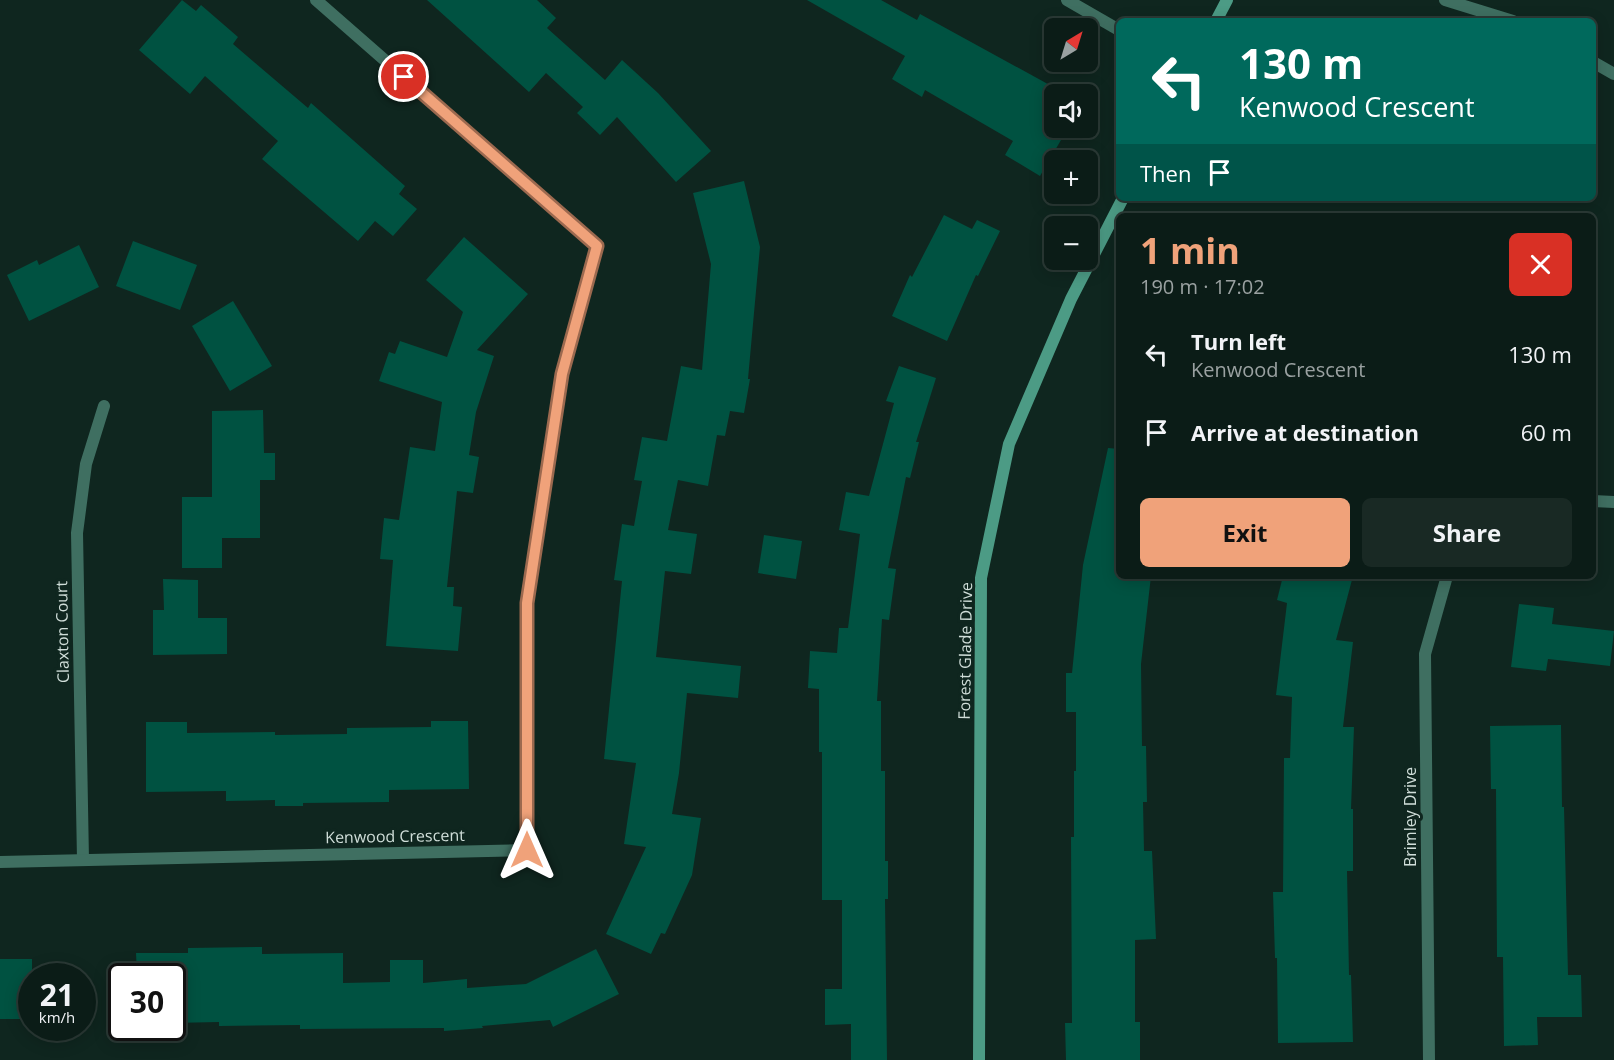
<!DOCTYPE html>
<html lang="en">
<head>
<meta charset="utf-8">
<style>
  body { margin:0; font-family:"Open Sans",sans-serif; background:#192924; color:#f1f3f6; height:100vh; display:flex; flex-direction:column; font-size:22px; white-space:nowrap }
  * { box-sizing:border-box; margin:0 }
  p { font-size:20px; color:#9aa1a1 }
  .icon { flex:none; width:33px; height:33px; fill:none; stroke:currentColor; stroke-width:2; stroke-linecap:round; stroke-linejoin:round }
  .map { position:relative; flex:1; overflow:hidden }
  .drawer { position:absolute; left:1116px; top:213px; width:480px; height:366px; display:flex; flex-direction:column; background:#0b1c17; border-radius:9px; box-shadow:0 3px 15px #0003,0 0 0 2px #2b3a36 }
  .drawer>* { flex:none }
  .hud { position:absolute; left:1116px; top:18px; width:480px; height:183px; border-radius:9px; box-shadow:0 3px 15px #0003,0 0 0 2px #2b3a36; background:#00695c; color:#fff; overflow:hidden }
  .needle { width:39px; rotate:38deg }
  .fabs { position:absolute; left:1044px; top:18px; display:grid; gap:12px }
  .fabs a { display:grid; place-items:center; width:54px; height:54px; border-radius:9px; background:#0b1c17; box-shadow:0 3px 15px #0003,0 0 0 2px #2b3a36; font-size:30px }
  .speed { position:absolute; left:18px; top:963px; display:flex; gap:12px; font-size:30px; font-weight:700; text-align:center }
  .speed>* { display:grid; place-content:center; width:78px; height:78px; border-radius:50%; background:#0b1c17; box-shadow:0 3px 15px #0003,0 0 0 2px #2b3a36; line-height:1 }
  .speed small { font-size:15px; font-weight:400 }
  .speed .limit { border:3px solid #111; border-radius:9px; background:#fff; color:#111 }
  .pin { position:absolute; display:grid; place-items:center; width:51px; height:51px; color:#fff; margin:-26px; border:3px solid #fff; border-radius:50%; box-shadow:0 2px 6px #0007 }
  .me { position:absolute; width:66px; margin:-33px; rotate:0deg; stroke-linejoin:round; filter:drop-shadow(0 0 4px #0008) }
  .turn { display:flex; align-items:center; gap:21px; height:126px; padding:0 24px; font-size:27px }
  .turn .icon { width:78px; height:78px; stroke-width:2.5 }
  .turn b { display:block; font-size:42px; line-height:51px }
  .then { display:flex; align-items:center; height:57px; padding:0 24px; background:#0003; gap:12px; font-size:22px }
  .round { display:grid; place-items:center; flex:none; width:63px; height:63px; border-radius:9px; background:#192924 }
  .overview { display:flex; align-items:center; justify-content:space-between; height:102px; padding:0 24px }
  h1 { font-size:36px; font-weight:700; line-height:45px; color:#f0a27a }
  .action { display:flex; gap:12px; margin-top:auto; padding:12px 24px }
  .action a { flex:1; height:69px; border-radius:9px; background:#f0a27a; color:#111; font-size:24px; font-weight:700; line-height:69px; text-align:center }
  .action a+a { background:#192924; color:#f1f3f6 }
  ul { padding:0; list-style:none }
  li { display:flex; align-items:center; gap:18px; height:78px; padding:0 24px }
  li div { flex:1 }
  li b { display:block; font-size:22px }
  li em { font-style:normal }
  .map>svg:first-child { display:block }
</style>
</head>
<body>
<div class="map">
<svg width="1614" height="1060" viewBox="0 0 1614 1060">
  <rect width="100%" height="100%" fill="#0f261f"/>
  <!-- building -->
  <g fill="#005241">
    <polygon points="182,0 196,11 201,5 238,37 233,44 308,108 311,103 405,186 399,194 417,209 393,236 375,221 358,241 262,159 278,141 205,76 190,94 139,50"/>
    <polygon points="427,0 537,0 556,18 547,28 605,80 622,60 658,93 711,151 676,182 617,117 600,135 577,113 583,107 546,73 529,92"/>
    <polygon points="807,0 881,0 917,20 920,14 1066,94 1054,94 1054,128 1068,128 1040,176 1005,155 1013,141 925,90 922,97 892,79 905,56"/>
    <polygon points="744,181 760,247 748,379 750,379 744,413 730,411 725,436 717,435 708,486 678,480 668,530 697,534 691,574 665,571 656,657 741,666 738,698 687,693 679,773 672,814 701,818 692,875 665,934 661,933 651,954 606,934 646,847 624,844 636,763 604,759 622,581 614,580 622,524 634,526 642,481 634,480 642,437 667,441 681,366 702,370 711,264 693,193"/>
    <polygon points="944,215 972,229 977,220 1000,231 978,276 976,275 947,341 892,316 910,275 912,277"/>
    <polygon points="464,237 528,294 477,350 494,356 476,412 469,455 479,457 473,493 457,491 447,587 454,587 453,606 462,607 458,651 386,646 393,560 380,559 384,518 399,520 410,447 435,451 442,402 379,381 389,352 395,354 400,341 447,357 463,312 426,280"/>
    <polygon points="133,241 197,265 180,310 116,286"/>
    <polygon points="79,245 99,287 29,321 7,275 37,260 39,265"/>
    <polygon points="233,301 272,366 230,391 192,326"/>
    <polygon points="899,366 936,378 916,442 919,442 910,478 906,477 888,568 896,569 889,620 882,619 877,701 881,701 881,771 885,771 885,861 888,861 888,899 885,899 887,1060 851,1060 851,1024 825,1025 825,989 842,989 842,900 822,900 822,752 819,752 819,689 808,688 810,651 837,653 839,628 848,628 860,534 839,530 846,492 869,496 894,403 886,401"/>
    <polygon points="263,410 264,453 275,453 275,480 260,480 260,538 222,538 222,568 182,568 182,497 212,497 212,411"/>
    <polygon points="1108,448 1119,449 1119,576 1151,576 1141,664 1142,746 1146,746 1147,802 1143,802 1144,851 1152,851 1156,939 1135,940 1135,1022 1140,1022 1140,1060 1066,1060 1065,1023 1072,1023 1071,837 1074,837 1074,771 1076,771 1076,712 1066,712 1066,673 1072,673 1083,565"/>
    <polygon points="764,535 802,541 796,579 758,573"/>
    <polygon points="1283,576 1353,576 1336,640 1353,642 1343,727 1354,727 1351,809 1353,809 1353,871 1347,871 1349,975 1351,975 1353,1042 1278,1043 1277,958 1275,958 1273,892 1283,892 1284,758 1290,758 1292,697 1276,695 1287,603 1277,600"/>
    <polygon points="163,579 198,580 198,618 227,618 227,654 153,655 153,610 164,610"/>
    <polygon points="1519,604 1554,608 1552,624 1614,631 1610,666 1548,659 1546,671 1511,667"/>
    <polygon points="431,721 468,721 469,789 389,790 389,802 303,803 303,806 275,806 275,800 226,801 226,791 146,792 146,722 187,722 187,733 275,732 275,735 347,734 347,728 431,727"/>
    <polygon points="1561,725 1562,807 1564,807 1568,975 1581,975 1582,1017 1537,1017 1538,1045 1504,1046 1503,957 1497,957 1496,789 1491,789 1490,726"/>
    <polygon points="262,947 262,954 343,953 343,983 390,982 390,960 423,960 423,983 467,979 467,988 526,984 596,949 619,994 553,1027 550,1020 482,1026 483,1028 444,1031 444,1028 300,1029 300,1025 219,1026 219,1022 172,1023 172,976 137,976 136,953 188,953 188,948"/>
    <rect x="0" y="959" width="32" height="60"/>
  </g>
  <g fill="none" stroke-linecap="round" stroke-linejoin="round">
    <!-- lane -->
    <g stroke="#3f6f61" stroke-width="12">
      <polyline points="1445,0 1513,21"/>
      <polyline points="1593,62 1614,74"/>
    </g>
    <!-- street -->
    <g stroke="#3f6f61" stroke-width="12">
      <polyline points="1067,0 1119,30"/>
      <polyline points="1593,501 1614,502"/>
      <polyline points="83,860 77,533 86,464 104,406"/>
      <polyline points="0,862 527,850 527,603 562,374 597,246 316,0"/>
      <polyline points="1429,1060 1425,654 1447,576"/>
    </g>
    <!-- secondary -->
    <g stroke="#4c9b85" stroke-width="12">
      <polyline points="1216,21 1227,0"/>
      <polyline points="979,1060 981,578 1009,444 1071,299 1123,198"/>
    </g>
  </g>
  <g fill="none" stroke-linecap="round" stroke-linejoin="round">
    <defs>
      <polyline id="route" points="404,77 597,246 562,374 527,603 527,850"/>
    </defs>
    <!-- route casing -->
    <use href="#route" stroke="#9c694f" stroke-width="15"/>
    <!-- route -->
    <use href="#route" stroke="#f0a27a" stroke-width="10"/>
  </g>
  <g text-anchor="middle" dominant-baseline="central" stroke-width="6" stroke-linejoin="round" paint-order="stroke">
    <!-- street labels -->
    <g font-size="16" fill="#d0ded9" stroke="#0f261f">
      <text transform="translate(62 632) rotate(-91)">Claxton Court</text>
      <text transform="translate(965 651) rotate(-89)">Forest Glade Drive</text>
      <text transform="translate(1410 817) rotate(-90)">Brimley Drive</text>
      <text transform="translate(395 836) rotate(-1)">Kenwood Crescent</text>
    </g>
  </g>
</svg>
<div class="fabs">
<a><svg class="needle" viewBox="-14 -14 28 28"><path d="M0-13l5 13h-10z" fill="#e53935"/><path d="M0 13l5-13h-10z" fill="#9aa1a1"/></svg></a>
<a><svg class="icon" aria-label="sound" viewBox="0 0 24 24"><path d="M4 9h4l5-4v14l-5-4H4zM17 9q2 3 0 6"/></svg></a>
<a>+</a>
<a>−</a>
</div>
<div class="speed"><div>21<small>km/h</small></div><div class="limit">30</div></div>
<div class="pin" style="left:404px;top:77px;background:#d93025"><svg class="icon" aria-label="arrive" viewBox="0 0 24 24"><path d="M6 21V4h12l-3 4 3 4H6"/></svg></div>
<svg class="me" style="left:527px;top:850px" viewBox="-20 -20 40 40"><path d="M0-17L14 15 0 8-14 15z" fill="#f0a27a" stroke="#fff" stroke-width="4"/></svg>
<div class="hud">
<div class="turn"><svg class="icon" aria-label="left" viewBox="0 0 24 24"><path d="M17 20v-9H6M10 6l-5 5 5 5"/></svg><div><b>130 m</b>Kenwood Crescent</div></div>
<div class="then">Then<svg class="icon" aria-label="arrive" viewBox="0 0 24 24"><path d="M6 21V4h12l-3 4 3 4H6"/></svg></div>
</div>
<section class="drawer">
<div class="overview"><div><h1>1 min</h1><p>190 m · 17:02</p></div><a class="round" style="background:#d93025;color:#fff"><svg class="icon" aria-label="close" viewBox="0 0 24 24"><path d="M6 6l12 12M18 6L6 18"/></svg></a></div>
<ul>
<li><svg class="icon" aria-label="left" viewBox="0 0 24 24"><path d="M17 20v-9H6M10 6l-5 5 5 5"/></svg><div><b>Turn left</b><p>Kenwood Crescent</p></div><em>130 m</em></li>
<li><svg class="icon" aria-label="arrive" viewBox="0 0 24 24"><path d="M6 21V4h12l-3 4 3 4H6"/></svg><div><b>Arrive at destination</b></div><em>60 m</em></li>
</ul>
<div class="action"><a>Exit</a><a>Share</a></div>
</section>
</div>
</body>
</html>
